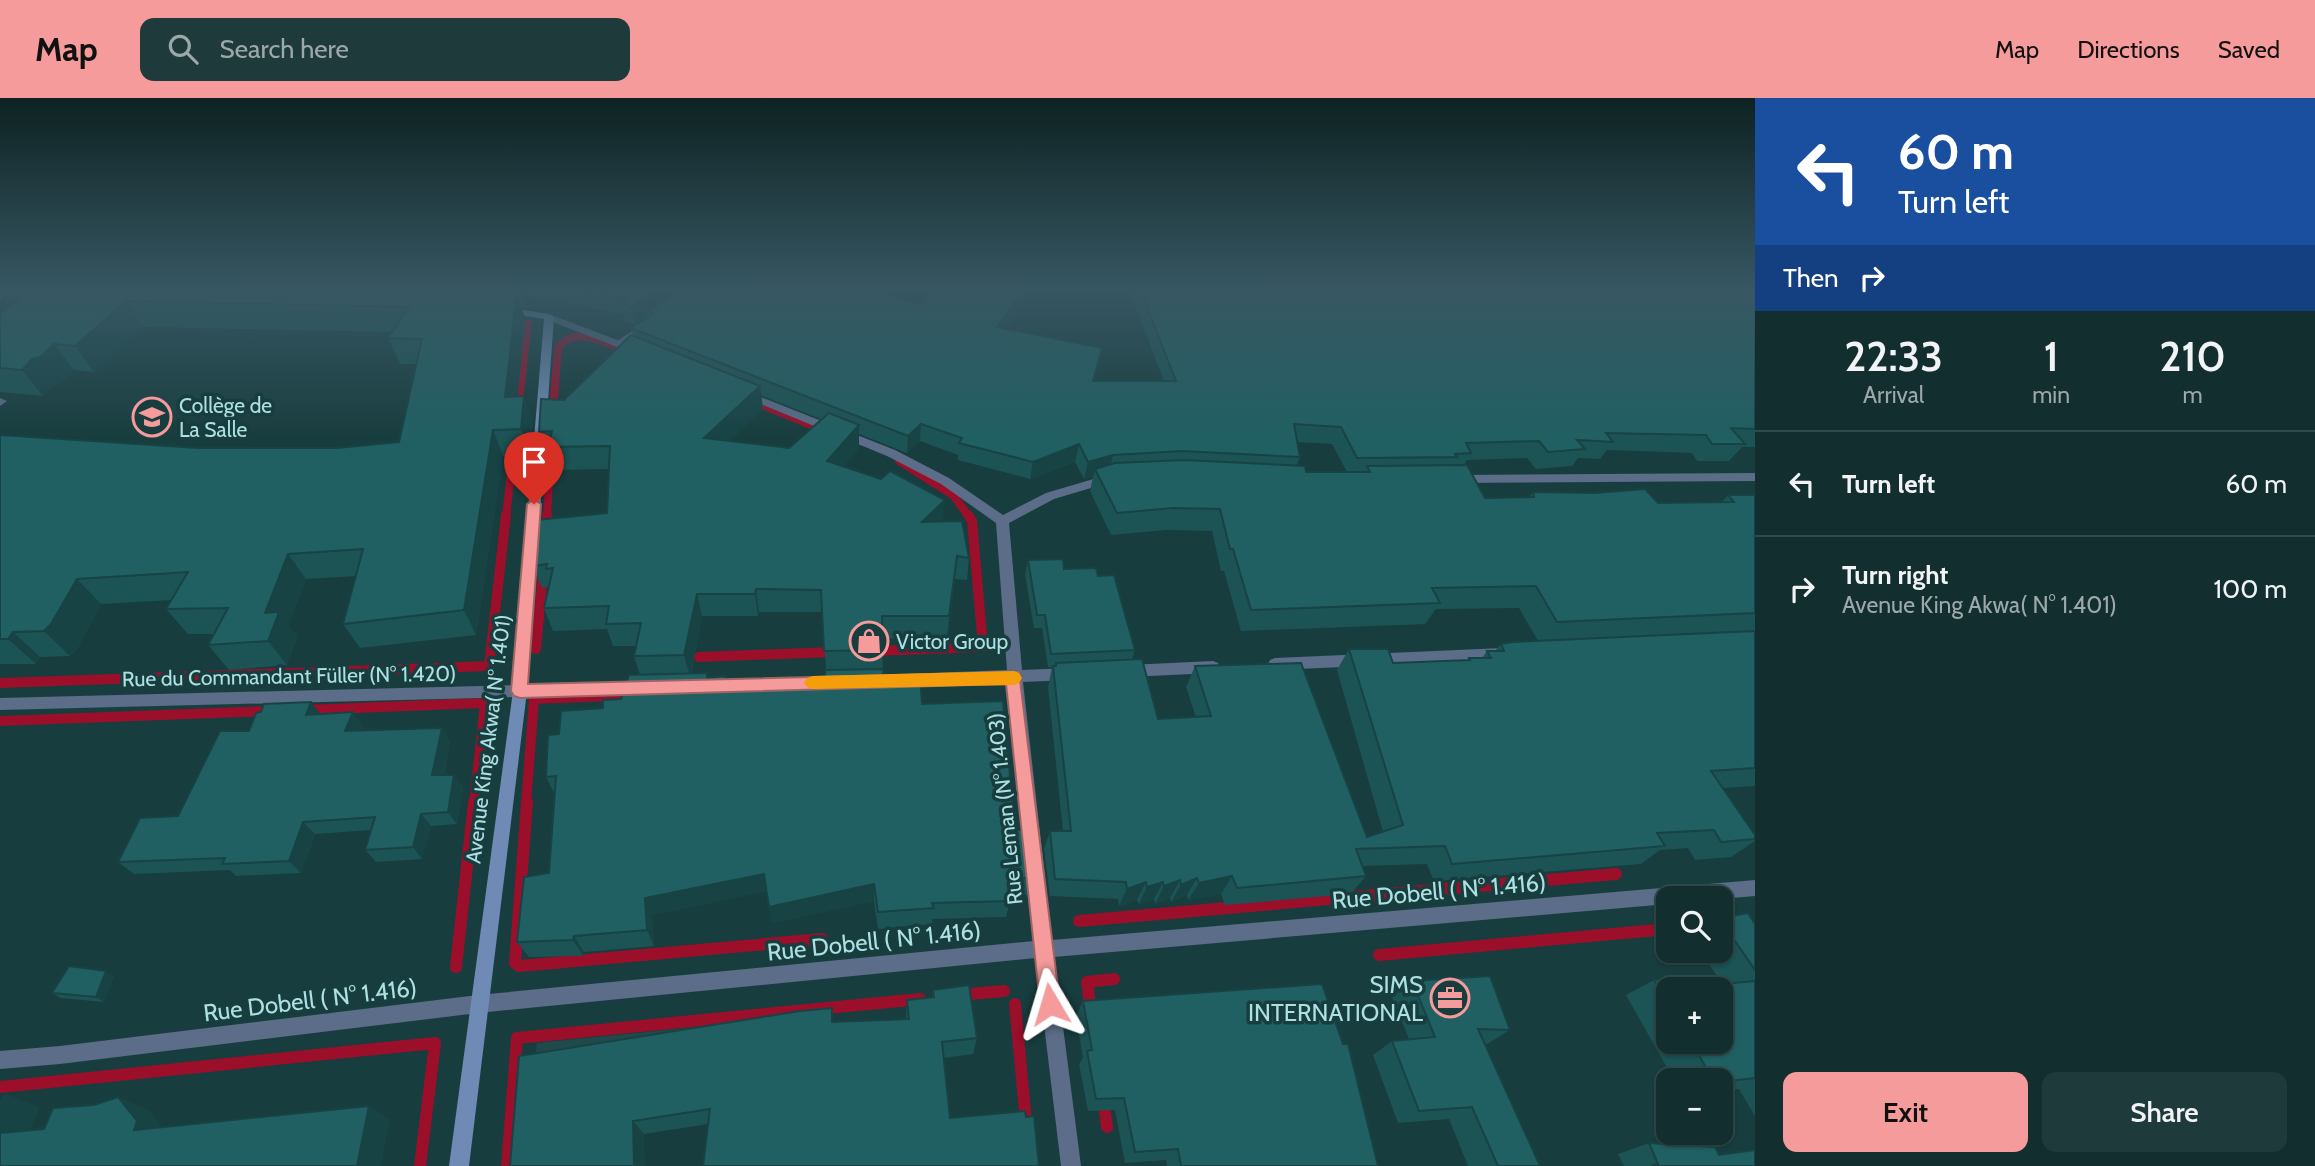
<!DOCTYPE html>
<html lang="en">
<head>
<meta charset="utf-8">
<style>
  body { margin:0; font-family:Cabin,sans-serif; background:#1f3a3a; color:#f1f3f6; height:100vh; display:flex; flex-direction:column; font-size:26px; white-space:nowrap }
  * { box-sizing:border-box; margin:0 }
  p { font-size:23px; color:#9ca8aa }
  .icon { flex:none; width:38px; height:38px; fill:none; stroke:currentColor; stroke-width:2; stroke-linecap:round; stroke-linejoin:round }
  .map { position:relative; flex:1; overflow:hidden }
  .side { display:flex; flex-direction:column; background:#122e2e; width:560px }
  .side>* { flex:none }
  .hud { background:#1a4fa0; color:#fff; overflow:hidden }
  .controls { position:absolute; left:1656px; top:788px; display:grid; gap:14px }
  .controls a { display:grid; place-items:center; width:77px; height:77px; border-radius:14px; background:#122e2e; box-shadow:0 2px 5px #0004,0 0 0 2px #314a4a; font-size:35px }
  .pin { position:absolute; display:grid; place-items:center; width:60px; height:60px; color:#fff; margin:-72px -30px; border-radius:50% 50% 50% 0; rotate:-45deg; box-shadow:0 0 7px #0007 }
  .pin .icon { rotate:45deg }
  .me { position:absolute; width:77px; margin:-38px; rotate:353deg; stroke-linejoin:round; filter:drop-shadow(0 0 5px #0008) }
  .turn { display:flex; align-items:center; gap:24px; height:147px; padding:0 28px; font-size:32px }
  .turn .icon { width:91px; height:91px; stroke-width:2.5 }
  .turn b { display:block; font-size:49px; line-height:60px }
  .then { display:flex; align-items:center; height:66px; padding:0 28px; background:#0003; gap:14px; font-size:26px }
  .eta { display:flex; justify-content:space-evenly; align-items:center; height:119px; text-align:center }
  .eta b { font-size:42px; font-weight:600; line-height:49px }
  .primary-button { display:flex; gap:14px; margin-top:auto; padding:14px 28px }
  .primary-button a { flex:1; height:80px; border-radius:14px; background:#f59b9c; color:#111; font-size:28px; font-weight:600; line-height:80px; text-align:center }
  .primary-button a+a { background:#1f3a3a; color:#f1f3f6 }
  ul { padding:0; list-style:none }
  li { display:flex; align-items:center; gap:21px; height:105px; padding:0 28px; border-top:2px solid #314a4a }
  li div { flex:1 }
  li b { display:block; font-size:26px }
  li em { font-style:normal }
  header { display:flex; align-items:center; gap:42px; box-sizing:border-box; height:98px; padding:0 35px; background:#f59b9c; color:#111 }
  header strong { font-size:33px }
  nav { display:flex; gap:38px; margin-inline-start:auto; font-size:24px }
  .search { width:490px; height:63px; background:#1f3a3a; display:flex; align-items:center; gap:18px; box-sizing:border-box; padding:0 24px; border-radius:14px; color:#9ca8aa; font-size:26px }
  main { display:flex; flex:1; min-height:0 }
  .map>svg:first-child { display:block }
</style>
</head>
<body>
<header>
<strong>Map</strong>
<div class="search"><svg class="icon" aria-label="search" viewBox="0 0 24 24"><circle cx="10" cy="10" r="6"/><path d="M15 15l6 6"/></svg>Search here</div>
<nav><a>Map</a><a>Directions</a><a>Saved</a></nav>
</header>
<main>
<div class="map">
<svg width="1755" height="1068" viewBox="0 0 1755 1068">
  <rect width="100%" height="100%" fill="#183d3e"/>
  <!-- built -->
  <polygon fill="#20494b" points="787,920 534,973 537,945"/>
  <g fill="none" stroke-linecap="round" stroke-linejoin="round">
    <!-- stream-far2 -->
    <g stroke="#9b0f2b" stroke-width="8">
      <polyline points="750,302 811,327"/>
      <polyline points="518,312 528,225"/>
      <path d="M553 313 558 250C576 226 607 245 629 254"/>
      <polyline points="899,363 954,398 969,419"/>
      <polyline points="506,419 514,348"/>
      <polyline points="547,419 551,346"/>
    </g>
    <!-- stream-far1 -->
    <g stroke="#9b0f2b" stroke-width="10">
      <polyline points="546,432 547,417"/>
      <polyline points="536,551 543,475"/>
      <polyline points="871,553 983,549 972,423 968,417"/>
      <polyline points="699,559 835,554"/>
      <polyline points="0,585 489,568 506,417"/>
      <polyline points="304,612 485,605 474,706"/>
      <polyline points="0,623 271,613"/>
      <polyline points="526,706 534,601 634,597"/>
    </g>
    <!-- stream -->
    <g stroke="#9b0f2b" stroke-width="12">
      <polyline points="527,704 515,865 519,868 822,841"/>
      <polyline points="1079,823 1616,776"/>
      <polyline points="1379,857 1668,831"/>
      <polyline points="456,869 474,704"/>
      <polyline points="959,897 1004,893"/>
      <polyline points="1015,906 1026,1024"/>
      <polyline points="1091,915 1087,884 1114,881"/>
      <polyline points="0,989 435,945 420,1068"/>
      <polyline points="1103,1000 1107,1029"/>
      <polyline points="507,1068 517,940 920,901"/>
    </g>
    <!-- lane -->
    <g fill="#5b6d88" fill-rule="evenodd">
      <polygon points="648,223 652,224 652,228 621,248 613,248 612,246"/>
      <polygon points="0,300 7,303 0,308"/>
    </g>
    <!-- street -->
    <g fill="#5b6d88" fill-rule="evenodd">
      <polygon points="1,191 12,191 4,201 0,202"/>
      <polygon points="549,216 641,251 642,253 641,255 633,255 545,221 545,217"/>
      <polygon points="743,292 895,352 949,380 1003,417 1046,395 1107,377 1113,381 1111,384 1054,401 1009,425 1022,572 1069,570 1074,572 1076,576 1074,580 1069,582 1023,584 1052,842 1755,782 1755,798 1720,801 1668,800 1668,806 1054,859 1081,1068 1061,1068 1036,860 478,915 60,966 0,971 0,953 60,948 478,897 1034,843 1008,584 904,588 899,586 897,582 899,578 904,576 1007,572 996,425 941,386 887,358 739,297 737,295"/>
      <polygon points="1755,375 1755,383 1456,385 1450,381 1456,377"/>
      <polygon points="1503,550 1508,552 1510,556 1508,560 1503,562 1275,572 1270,570 1268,566 1270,562 1275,560"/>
      <polygon points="1213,563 1218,565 1220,569 1218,573 1213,575 1128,579 1123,577 1121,573 1123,569 1128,567"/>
      <polygon points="642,584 647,586 649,590 647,594 642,596 0,612 0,600"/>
    </g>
    <!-- secondary -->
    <polygon fill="#6f8bb5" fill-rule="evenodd" points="505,209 549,216 554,219 527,593 469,1068 449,1068 513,593 544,221 501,214 501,210"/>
  </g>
  <!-- wall -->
  <g fill="#1c5354" fill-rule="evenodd">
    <path d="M461 191H873L922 207 1029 191 1027 200 1006 231 1098 267 1094 283H1164L1132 199 1134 191H1755V349H1742L1729 363H1697L1692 355 1607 352 1600 361 1578 360 1572 368 1536 371 1527 360 1467 362 1464 367 1485 400 1529 399 1533 394 1658 405 1722 404 1728 397H1755V688L1723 690 1755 737V743L1731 759 1695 762 1688 750 1660 752 1641 766 1434 783 1427 766 1363 768 1366 778 1351 796 1225 807 1221 796 1188 802 1187 797 1171 804 1170 800 1155 806 1154 801 1139 806 1137 802 1119 808 1118 801 1050 798 1044 751 1050 733H1063L1048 589 1052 569H1048L1042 530H1034L1025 476 1028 462 1098 478 1135 552 1132 561 1158 621 1196 619 1186 589 1195 568 1367 739 1383 734 1337 572 1349 551 1393 565 1468 562 1469 560H1482L1487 553H1495L1501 546 1538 543 1519 510 1436 511 1425 526 1241 533 1224 473H1221L1212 433 1166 432 1111 437 1090 393 1093 379 1084 381 1075 364 1030 381 958 362V357L920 343 907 355 859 336V350L843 368 943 423 969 460 967 482 955 481 947 541 882 540 883 579 922 606 1015 732 1032 780 1027 797H1014L1012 804H1010L1006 819 932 821V826L878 831 874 803 772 825 766 793 652 817 654 848 584 854 583 858 529 859 517 844 549 775 554 695 546 679 559 636 621 601 640 577 634 558 636 548H613L607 531 553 533 544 510 549 489 542 490 533 468 607 415 609 371 556 372 551 357H547L539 334 564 302 633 238 631 230 648 220 647 218 635 226 625 223 623 216 528 198 527 210H522L525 221 517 298 533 324 530 357 503 358 476 537 360 550 343 526 356 478 306 481 288 527 297 539 287 567 229 572 208 547 214 536H188L166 511 172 502 101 506 77 551 70 558 40 559 36 566H0V337L198 350H337L399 344 417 266H400L388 240 393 234 143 229 94 274 74 272 62 284 53 287 43 298 0 294V216L9 208 4 201 5 200 4 198 459 193ZM761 297 808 316 821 321 789 350 729 343 763 311ZM1297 344 1332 346 1347 374H1306L1297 367 1300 359ZM759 514H822L826 572 825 581 727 584 725 578 708 580 707 575 691 576 702 518H758Z"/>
    <polygon points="320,616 363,628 361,633 450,643 444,677 454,677 463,690 457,726 431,728 422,761 376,764 365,752 371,732 315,736 301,775 236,778 230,772 134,776 118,764 178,718 249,633"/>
    <path d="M1720 820 1755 826V1018L1739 991 1720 993V982H1674L1626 897 1654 882 1701 888 1722 886 1700 852H1720ZM1668 891 1720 943H1668Z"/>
    <polygon points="114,878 104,904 61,900 52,895"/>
    <polygon points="1412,883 1510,932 1487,946 1485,946 1540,1068 1468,1068 1449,1021 1398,1025 1373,957 1392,943 1409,941 1392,899"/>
    <polygon points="933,892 977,940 973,956 944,960 950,1020 1026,1019 1039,1068 708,1026 644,1036 510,1068 832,910 833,924 906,921 907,902 932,900"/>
    <polygon points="1083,903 1378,1068 1167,1068 1166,1062 1125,1065 1115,1012 1088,1013 1079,966 1083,960 1076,919"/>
    <polygon points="1649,1045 1719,1057 1755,1068 1624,1068 1618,1056"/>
  </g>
  <!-- shaded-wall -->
  <g fill="#174345">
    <polygon points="521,191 526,191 528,198 527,210"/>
    <polygon points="659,191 688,191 647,214 647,218 635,226 631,209"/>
    <polygon points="1024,191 1029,191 1027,200 995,246 997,229"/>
    <polygon points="517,195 525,221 515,325 505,299"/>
    <polygon points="126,203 143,229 94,274 75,248"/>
    <polygon points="54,246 74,272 62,284 53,287 43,298 22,272 32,261"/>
    <polygon points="760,288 763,311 708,364 704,340"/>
    <polygon points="524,298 533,324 530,357 521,331"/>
    <polygon points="921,326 920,343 907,355 908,338"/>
    <polygon points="859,327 859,350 828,386 827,363"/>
    <polygon points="493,332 503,358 476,537 464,512"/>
    <polygon points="1079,346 1075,364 1030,381 1033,364"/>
    <polygon points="1113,357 1109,374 1095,371 1093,379 1084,381 1088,364"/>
    <polygon points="945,402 943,425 922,424"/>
    <polygon points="288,456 306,481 288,527 297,539 287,567 268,543 265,515"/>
    <polygon points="957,458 955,481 947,541 949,518"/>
    <polygon points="77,481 101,506 77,551 70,558 44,533"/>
    <polygon points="756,491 759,514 758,518 755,496"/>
    <polygon points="697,496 702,518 690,579 684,557"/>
    <polygon points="13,534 40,559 36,566 8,541"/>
    <polygon points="311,604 322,618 306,617"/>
    <polygon points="353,614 363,628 355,646 345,633"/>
    <polygon points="442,630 450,643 441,690 432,677"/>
    <polygon points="454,677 463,690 457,726 448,714"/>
    <polygon points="421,716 431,728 422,761 413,749"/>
    <polygon points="303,724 315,736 301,775 289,763"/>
    <polygon points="764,776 767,793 652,817 654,848 647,832 645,800"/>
    <polygon points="1232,778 1221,796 1188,802 1199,785"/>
    <polygon points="1197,780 1187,797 1171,804 1181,787"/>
    <polygon points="1180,782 1170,800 1155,806 1164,788"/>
    <polygon points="1146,784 1137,802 1119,808 1127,791"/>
    <polygon points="1163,784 1154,801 1139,806 1147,789"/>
    <polygon points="874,786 874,803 772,825 769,809"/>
    <polygon points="574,838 584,854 583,858 573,842"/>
    <polygon points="106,873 114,878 104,904 96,899"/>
    <polygon points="4,995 40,1009 23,1048 0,1041 0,1003"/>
    <polygon points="118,999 149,1012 168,1036 134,1032"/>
    <polygon points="369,1008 390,1021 381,1068 357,1068"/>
    <polygon points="633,1023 644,1036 645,1068 634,1068"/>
  </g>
  <!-- building -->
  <g fill="#216062" stroke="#174345" stroke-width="2">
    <polygon points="11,191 449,191 459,193 461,191 485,191 517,195 505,299 524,298 521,331 493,332 464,512 343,526 363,451 288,456 265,515 279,514 268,543 208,547 228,510 166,511 188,474 77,481 51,526 44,533 13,534 8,541 0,541 0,337 198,350 337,350 399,344 422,241 388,240 409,209 126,203 75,248 54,246 42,258 32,261 22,272 0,270 0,216 18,201 4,201 7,198 4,198"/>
    <polygon points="504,191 521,191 521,193"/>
    <polygon points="578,191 659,191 631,209 621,206 627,200"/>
    <polygon points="681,191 873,191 922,207 930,191 1024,191 997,229 1102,250 1093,283 1176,283 1140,191 1755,191 1755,331 1731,330 1745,346 1712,346 1706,337 1606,335 1613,344 1577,342 1585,351 1548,354 1539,343 1466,345 1471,355 1455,356 1457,359 1357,360 1341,329 1294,326 1300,359 1182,353 1113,357 1088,364 1079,346 1033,364 959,345 962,340 921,326 908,338 631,230 653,216 647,214"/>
    <polygon points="631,237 760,288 704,340 789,350 829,315 859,327 827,363 881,381 890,373 945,402 922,424 962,423 969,460 957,458 949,518 882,518 883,552 824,553 821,492 756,491 755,496 697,496 684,557 634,558 641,525 606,526 609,508 544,510 553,470 546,471 547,466 533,468 537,422 607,415 610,348 548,349 552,333 539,334 541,301 564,302"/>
    <polygon points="1184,362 1305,368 1306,374 1370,374 1367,368 1467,367 1485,400 1534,399 1533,394 1595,395 1645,391 1658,405 1734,404 1728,397 1755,397 1755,515 1557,524 1536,488 1432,490 1440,505 1251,512 1233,451 1230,451 1220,411 1173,410 1117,415 1095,371 1115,365"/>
    <polygon points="1063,461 1064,471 1096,470 1098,478 1114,477 1135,552 1051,556 1045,517 1037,517 1028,462"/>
    <polygon points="1755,533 1755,670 1711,673 1755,737 1755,741 1721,744 1714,732 1657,735 1665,748 1452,766 1445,748 1356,751 1366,778 1237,790 1232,778 1199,785 1197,780 1181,787 1180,782 1164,788 1163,784 1147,789 1146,784 1127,791 1126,784 1055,781 1050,733 1071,733 1053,568 1056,568 1056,565 1142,561 1158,621 1211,618 1195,568 1301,565 1367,739 1403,727 1349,551 1388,551 1393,565 1470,562 1469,560 1491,560 1487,553 1504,553 1501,546 1513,544"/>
    <polygon points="883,571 883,579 920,578 922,606 1003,603 1015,732 1027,732 1032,780 1016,780 1017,787 1008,787 1010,803 932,805 934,810 878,814 874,786 769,809 764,776 645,800 647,832 574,838 573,842 517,844 524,779 549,775 556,678 546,679 548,637 559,636 561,613 603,610 603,602 621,601 629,577 707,575 707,580 725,578 725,584 825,581 825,572"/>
    <polygon points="311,604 306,617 353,614 345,633 442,630 432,677 454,677 448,714 421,716 413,749 365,752 375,719 303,724 289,763 222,766 225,760 118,764 140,720 178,718 220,633 249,633 256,615 261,614 264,606"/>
    <polygon points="1748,815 1755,826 1755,872 1720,821 1720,820"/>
    <polygon points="69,868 106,873 96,899 52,895"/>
    <polygon points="1490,878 1510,932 1478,931 1540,1068 1498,1068 1472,1009 1419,1013 1392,943 1435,939 1412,883"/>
    <polygon points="1695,878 1701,888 1755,883 1755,980 1720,984 1720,982 1713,982 1691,943 1720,943 1720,891 1668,891 1668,905 1654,882"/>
    <polygon points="1322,886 1343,946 1348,946 1378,1068 1181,1068 1178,1051 1135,1054 1124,1000 1096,1001 1087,953 1092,952 1083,903"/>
    <polygon points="969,887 977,940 942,944 950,1020 1025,1013 1026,1019 1034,1018 1039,1068 703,1068 710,1011 633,1023 634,1068 510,1068 519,958 800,913 832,910 832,924 909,921 907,902 934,899 933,892"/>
    <polygon points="118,999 137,1023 134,1032 369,1008 357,1068 0,1068 0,1035 44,1031 53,1010 94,1007"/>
    <polygon points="1649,1045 1715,1049 1719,1057 1755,1052 1755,1068 1654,1068 1653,1067 1658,1066"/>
  </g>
  <!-- sky -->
  <linearGradient id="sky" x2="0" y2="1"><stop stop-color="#0d2222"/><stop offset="0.56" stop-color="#375763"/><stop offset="1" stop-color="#375763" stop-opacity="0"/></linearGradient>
  <rect width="1755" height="341" fill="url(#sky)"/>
  <!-- route -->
  <polygon fill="#f59b9c" stroke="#9f6565" stroke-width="2" points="534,401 541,406 528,586 1019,574 1060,906 1057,913 1050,916 1043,913 1040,906 1006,586 520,600 514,598 511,593 527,406"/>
  <!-- slow -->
  <polygon fill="#f59e0b" points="1014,573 1019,575 1022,580 1019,585 1014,587 813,591 807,589 804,585 807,580 813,578"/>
  <!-- icons -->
  <defs>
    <symbol id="school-ring" viewBox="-11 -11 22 22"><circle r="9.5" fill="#183d3e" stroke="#f59b9c" stroke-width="1.5"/><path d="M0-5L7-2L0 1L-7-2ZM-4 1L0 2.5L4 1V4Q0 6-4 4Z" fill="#f59b9c"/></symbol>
    <symbol id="shop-ring" viewBox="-11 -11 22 22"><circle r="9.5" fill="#183d3e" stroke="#f59b9c" stroke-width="1.5"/><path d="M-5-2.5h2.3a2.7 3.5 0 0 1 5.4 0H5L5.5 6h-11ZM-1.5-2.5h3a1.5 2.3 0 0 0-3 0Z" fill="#f59b9c"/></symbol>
    <symbol id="office-ring" viewBox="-11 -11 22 22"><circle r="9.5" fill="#183d3e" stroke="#f59b9c" stroke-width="1.5"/><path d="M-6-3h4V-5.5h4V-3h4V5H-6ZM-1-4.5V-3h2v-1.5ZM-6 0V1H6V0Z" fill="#f59b9c"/></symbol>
  </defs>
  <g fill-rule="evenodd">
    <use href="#school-ring" x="130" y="297" width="44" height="44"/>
    <use href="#shop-ring" x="847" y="521" width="44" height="44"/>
    <use href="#office-ring" x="1428" y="878" width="44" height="44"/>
  </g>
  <g text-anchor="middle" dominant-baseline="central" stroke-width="7" stroke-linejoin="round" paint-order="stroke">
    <!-- poi labels -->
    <g font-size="21" fill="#ade0e2" stroke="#183d3e" text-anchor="start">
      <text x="179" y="307">Collège de<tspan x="179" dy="24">La Salle</tspan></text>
      <text x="896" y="543">Victor Group</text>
    </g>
    <!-- street labels -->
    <g font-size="21" fill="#ade0e2" stroke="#183d3e">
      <text transform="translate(289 578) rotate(-1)">Rue du Commandant Füller (N° 1.420)</text>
      <text transform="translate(488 641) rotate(-83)">Avenue King Akwa( N° 1.401)</text>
      <text transform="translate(1005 711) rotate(-96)">Rue Leman (N° 1.403)</text>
    </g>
    <!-- near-street labels -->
    <g font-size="24" fill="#ade0e2" stroke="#183d3e">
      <text transform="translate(1439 793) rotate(-5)">Rue Dobell ( N° 1.416)</text>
      <text transform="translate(874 843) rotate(-6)">Rue Dobell ( N° 1.416)</text>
      <text transform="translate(310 902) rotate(-7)">Rue Dobell ( N° 1.416)</text>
    </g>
    <!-- near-poi labels -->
    <g font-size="24" fill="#ade0e2" stroke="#183d3e" text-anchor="end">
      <text x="1423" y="886">SIMS<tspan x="1423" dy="28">INTERNATIONAL</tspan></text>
    </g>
  </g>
</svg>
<div class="controls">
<a><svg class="icon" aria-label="search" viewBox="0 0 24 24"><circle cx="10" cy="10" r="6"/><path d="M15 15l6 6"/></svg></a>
<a>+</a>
<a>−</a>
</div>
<div class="pin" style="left:534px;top:406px;background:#d93025"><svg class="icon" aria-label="arrive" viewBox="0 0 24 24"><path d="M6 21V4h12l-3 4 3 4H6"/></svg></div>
<svg class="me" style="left:1050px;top:906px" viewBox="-20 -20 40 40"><path d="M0-17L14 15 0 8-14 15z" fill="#f59b9c" stroke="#fff" stroke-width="4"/></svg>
</div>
<section class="side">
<div class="hud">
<div class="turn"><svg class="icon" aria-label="left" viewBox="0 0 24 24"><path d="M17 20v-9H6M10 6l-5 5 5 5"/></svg><div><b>60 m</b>Turn left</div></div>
<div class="then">Then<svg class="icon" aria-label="right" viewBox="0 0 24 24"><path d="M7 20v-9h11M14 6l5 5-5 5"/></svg></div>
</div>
<div class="eta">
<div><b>22:33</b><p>Arrival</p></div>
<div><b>1</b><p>min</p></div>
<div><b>210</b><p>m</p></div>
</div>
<ul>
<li><svg class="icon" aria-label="left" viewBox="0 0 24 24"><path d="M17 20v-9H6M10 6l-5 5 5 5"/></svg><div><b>Turn left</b></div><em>60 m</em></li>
<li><svg class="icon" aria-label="right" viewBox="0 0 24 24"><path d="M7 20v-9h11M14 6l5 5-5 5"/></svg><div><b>Turn right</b><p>Avenue King Akwa( N° 1.401)</p></div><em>100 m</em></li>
</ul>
<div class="primary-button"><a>Exit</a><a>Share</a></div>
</section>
</main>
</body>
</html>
